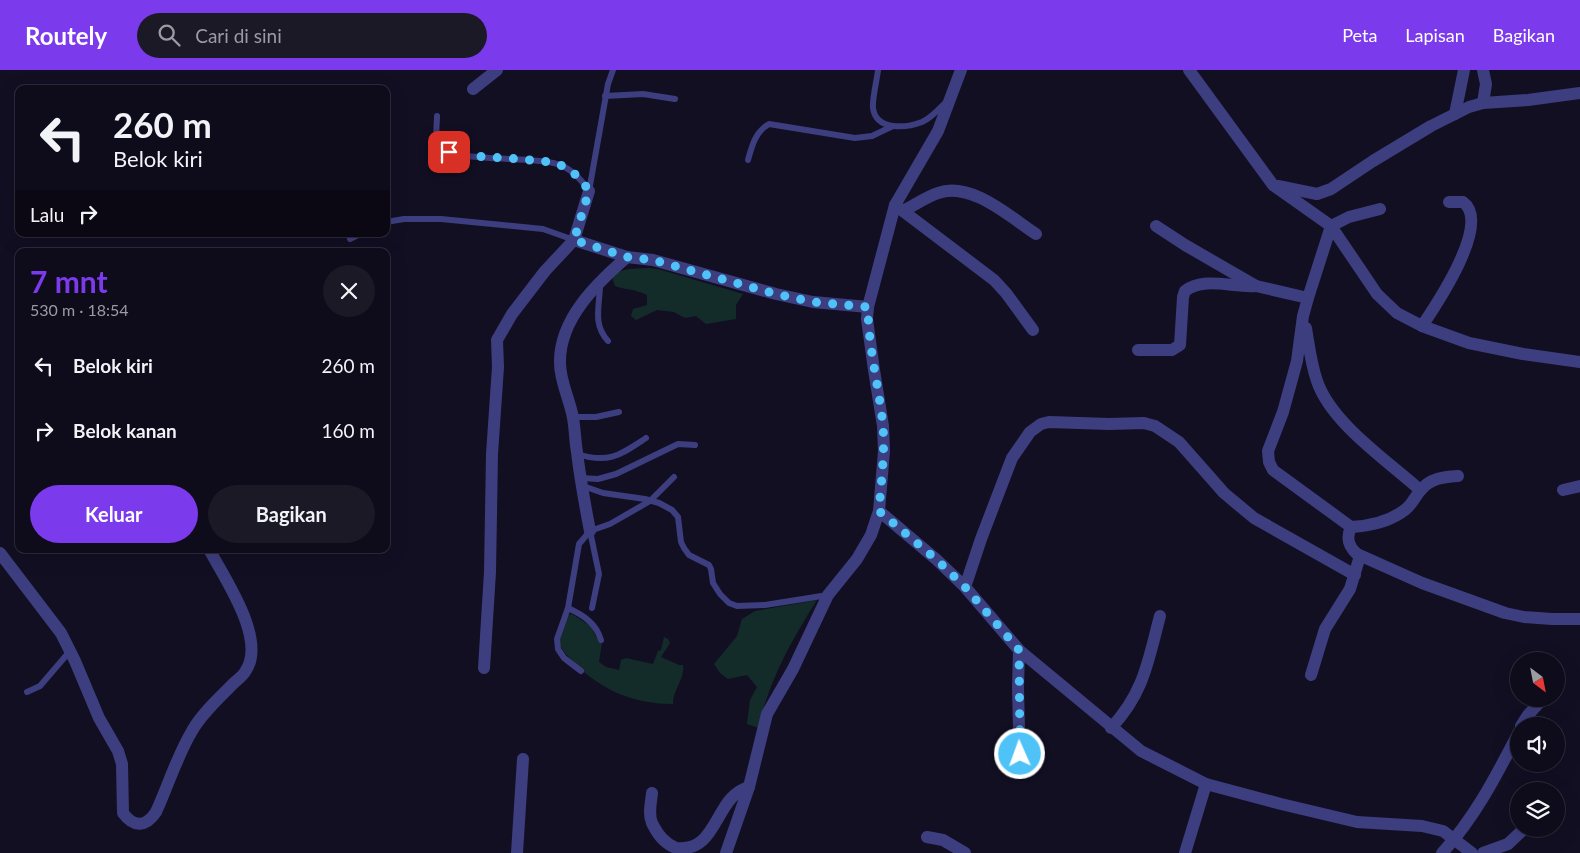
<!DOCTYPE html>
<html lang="id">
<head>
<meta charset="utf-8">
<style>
  body { margin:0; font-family:Lato,sans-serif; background:#1c1927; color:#f1f3f6; height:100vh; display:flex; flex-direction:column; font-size:19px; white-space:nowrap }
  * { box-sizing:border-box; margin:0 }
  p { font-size:16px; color:#9b9ba2 }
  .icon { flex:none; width:28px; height:28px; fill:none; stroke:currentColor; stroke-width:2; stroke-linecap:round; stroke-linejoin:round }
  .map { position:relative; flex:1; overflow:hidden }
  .details { position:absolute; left:15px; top:178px; width:375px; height:305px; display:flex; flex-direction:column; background:#0e0b1a; border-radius:10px; box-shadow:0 5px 20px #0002,0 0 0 1px #2e2b39 }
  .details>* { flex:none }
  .top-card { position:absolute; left:15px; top:15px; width:375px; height:152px; border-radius:10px; box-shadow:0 5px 20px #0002,0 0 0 1px #2e2b39; background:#0e0b1a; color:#f1f3f6; overflow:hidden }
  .needle { width:32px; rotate:148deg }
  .controls { position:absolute; left:1510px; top:582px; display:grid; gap:10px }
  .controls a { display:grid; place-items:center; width:55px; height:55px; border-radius:50%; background:#0e0b1a; box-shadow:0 5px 20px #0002,0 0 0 1px #2e2b39; font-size:25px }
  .pin { position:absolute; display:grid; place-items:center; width:42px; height:42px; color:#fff; margin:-21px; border-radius:10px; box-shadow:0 2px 8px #0006 }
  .me { position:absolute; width:55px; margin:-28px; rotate:358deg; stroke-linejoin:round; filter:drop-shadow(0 0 4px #0008) }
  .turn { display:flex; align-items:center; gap:18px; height:105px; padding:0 15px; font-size:22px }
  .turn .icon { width:65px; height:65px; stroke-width:2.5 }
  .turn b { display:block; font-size:35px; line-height:42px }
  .then { display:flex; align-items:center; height:48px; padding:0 15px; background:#0003; gap:10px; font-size:19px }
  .round { display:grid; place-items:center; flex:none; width:52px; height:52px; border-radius:26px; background:#1c1927 }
  .overview { display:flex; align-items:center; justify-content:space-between; height:85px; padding:0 15px }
  h1 { font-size:30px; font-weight:700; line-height:38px; color:#7c3aed }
  .primary-button { display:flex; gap:10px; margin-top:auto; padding:10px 15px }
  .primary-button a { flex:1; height:58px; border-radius:30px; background:#7c3aed; color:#fff; font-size:20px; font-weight:700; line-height:58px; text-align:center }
  .primary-button a+a { background:#1c1927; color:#f1f3f6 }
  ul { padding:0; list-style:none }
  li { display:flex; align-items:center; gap:15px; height:65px; padding:0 15px }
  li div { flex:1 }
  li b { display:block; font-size:19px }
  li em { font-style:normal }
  header { display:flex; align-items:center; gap:30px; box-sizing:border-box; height:70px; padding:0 25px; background:#7c3aed; color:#fff }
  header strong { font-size:24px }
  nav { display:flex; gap:28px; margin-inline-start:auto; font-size:18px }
  .search { width:350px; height:45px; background:#1c1927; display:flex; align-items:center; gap:12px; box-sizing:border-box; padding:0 18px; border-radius:28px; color:#9b9ba2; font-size:19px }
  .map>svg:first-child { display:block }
</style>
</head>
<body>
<header>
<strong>Routely</strong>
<div class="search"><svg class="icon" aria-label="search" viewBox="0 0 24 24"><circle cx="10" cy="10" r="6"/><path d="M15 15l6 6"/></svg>Cari di sini</div>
<nav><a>Peta</a><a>Lapisan</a><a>Bagikan</a></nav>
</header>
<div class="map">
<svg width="1580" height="783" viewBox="0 0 1580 783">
  <rect width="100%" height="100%" fill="#120f23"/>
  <!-- green -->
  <g fill="#132c2a">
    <path d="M649 198 658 199 743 224 736 235V249L706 254 696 246 685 248 674 242 657 240 636 250 631 246 633 239 647 235V225C636 219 625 220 615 216L612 207C621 197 636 199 649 198Z"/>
    <path d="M817 530C792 570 768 611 759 658L747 654 750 630 757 617 747 605 728 609 720 603 714 594 737 566 742 549 755 541Z"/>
    <path d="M572 544 592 557 595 565 602 573 599 592 606 597 619 600 621 590 626 588 653 594 658 581 661 580 664 567 668 569 670 573 661 587 679 595H683C685 609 673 619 673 634 635 634 601 621 574 592 569 587 562 581 560 574 557 565 565 554 569 545Z"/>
  </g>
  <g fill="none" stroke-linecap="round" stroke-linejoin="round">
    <!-- lane -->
    <g stroke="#3d3e7f" stroke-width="6">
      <path d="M878 0C877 10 872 29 873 38 876 61 906 58 922 52 931 48 939 39 946 32"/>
      <polyline points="605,26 643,24 675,29"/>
      <path d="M437 46C437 56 434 68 441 76 457 94 531 85 557 94 571 98 581 109 589 121"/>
      <path d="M748 90C752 76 755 62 769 54L855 68 872 66 893 56"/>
      <polyline points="589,121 608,14 613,0"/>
      <polyline points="386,152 404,149 441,149 543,159 574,170"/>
      <polyline points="350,169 360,164"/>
      <path d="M600 214C600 235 592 254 608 271"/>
      <polyline points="573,347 596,347 619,342"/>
      <path d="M577 384C609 394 620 385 646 368"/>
      <polyline points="581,408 598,409 616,404 678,374 695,375"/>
      <polyline points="583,416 603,423 645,429 659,433 672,440 678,447 681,472 684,478 689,485 709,495 711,499 713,513 720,524 729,533 737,536 765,535 828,525"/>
      <polyline points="590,461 599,504 592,538"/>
      <path d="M568 538C583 545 596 553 601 570"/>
      <polyline points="581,601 564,588 558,579 557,569 568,538 579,474 590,461 610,454 650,431 674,407"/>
      <polyline points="27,622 40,616 70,581"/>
    </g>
    <!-- street -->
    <g stroke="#3d3e7f" stroke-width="12">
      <polyline points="1189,0 1273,115 1331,156 1377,224 1397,243 1422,256 1469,273 1523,284 1580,292"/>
      <polyline points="1483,0 1486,14 1483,33"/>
      <polyline points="473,19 497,0"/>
      <polyline points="1455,44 1464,0"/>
      <polyline points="1278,116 1317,124 1331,119 1373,91 1431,56 1469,37 1483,33 1528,30 1580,23"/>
      <polyline points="589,121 574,170 627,187 653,190 776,224 813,232 868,237"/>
      <polyline points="895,135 994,210 1006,223 1033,260"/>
      <path d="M1380 139 1349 147 1331 156 1308 228 1303 246 1297 291 1283 342 1268 381 1269 392 1273 400 1351 457C1370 456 1391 451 1406 439 1412 434 1415 427 1420 421 1430 408 1443 407 1458 406"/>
      <path d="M903 141C915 135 926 127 938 123 971 111 1010 147 1036 164"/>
      <polyline points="1156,156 1185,175 1256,216 1308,228"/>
      <path d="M1422 256C1436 235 1492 153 1463 132H1449"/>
      <path d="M1306 258C1309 276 1311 294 1317 311 1331 353 1388 391 1420 420"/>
      <path d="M1138 280H1172L1180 275 1183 227 1185 221C1204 206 1233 218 1256 216"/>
      <polyline points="1563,420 1580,416"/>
      <polyline points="879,441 937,490 965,517 1019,580 1141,681 1206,714 1281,734 1357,752 1422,756 1443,761 1472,783"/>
      <path d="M1351 457C1346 468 1348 476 1357 484L1422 513 1505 543 1524 547 1552 549H1580"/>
      <path d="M590 461C585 435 580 408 577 382 575 371 575 359 573 348 570 330 560 312 560 293 559 249 597 213 627 187"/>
      <path d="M0 483 61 563 75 591 99 648 118 681 122 694 123 743C134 758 146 757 156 742 168 716 177 686 192 661 201 645 216 631 229 618 234 612 241 608 245 602 268 570 224 508 209 479"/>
      <polyline points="965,517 981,469 1012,388 1030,362 1041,354 1049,352 1109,354 1144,353 1155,356 1179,372 1224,423 1254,448 1355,505"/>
      <polyline points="1019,580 1018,618 1020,700"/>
      <polyline points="484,598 490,502 492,384 498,297 497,270 512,244 545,201 574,170"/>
      <polyline points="1311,605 1325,559 1350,519 1360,486"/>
      <polyline points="1521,656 1528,645 1539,633"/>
      <path d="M1111 658C1144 623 1148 591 1160 546"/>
      <path d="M652 723C651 733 648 744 652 753 658 765 664 773 676 778 719 783 714 726 749 717"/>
      <polyline points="927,767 943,770 965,783"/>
      <polyline points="517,783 523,689"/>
      <polyline points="726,783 749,717 767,644 793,599 828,525 857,489 871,465 879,441 884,381 883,356 874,300 867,249 868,237 895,135 938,61 961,0"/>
      <polyline points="1185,783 1206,714"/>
      <path d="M1442 783C1475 748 1497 704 1519 662"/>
      <polyline points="1483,783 1508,774 1524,759"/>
    </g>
  </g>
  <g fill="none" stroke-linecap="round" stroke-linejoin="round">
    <!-- route -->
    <path stroke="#4fc3f7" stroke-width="9" stroke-dasharray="0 16.2" d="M449 82C475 88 503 87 530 90 539 91 549 91 557 94 571 98 581 109 589 121L574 170 627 187 653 190 776 224 813 232 868 237C868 277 879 316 883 356 885 384 881 413 879 441L937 490 965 517 1019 580 1020 684"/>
  </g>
</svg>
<div class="controls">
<a><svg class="needle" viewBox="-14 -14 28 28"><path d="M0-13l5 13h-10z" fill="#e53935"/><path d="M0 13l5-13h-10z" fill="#9b9ba2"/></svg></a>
<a><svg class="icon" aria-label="sound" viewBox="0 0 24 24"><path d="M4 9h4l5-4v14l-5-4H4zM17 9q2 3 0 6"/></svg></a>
<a><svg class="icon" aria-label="layers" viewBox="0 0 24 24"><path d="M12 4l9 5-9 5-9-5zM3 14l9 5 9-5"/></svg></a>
</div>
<div class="pin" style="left:449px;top:82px;background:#d93025"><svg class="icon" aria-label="arrive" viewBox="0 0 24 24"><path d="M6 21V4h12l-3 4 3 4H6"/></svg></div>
<svg class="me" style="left:1020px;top:684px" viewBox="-20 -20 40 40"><circle r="17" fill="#4fc3f7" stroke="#fff" stroke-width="3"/><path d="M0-11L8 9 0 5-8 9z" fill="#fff"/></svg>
<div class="top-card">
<div class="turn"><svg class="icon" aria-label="left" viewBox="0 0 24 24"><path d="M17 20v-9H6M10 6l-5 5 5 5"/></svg><div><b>260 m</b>Belok kiri</div></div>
<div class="then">Lalu<svg class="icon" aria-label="right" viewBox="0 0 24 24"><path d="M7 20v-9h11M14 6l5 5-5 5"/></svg></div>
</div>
<section class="details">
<div class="overview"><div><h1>7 mnt</h1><p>530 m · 18:54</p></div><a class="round"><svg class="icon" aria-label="close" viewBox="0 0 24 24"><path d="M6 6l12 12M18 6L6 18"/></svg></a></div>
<ul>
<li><svg class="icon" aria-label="left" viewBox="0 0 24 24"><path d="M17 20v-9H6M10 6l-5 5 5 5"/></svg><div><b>Belok kiri</b></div><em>260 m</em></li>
<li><svg class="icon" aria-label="right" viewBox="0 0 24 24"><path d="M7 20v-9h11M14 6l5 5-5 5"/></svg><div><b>Belok kanan</b></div><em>160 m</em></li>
</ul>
<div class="primary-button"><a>Keluar</a><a>Bagikan</a></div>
</section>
</div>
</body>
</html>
